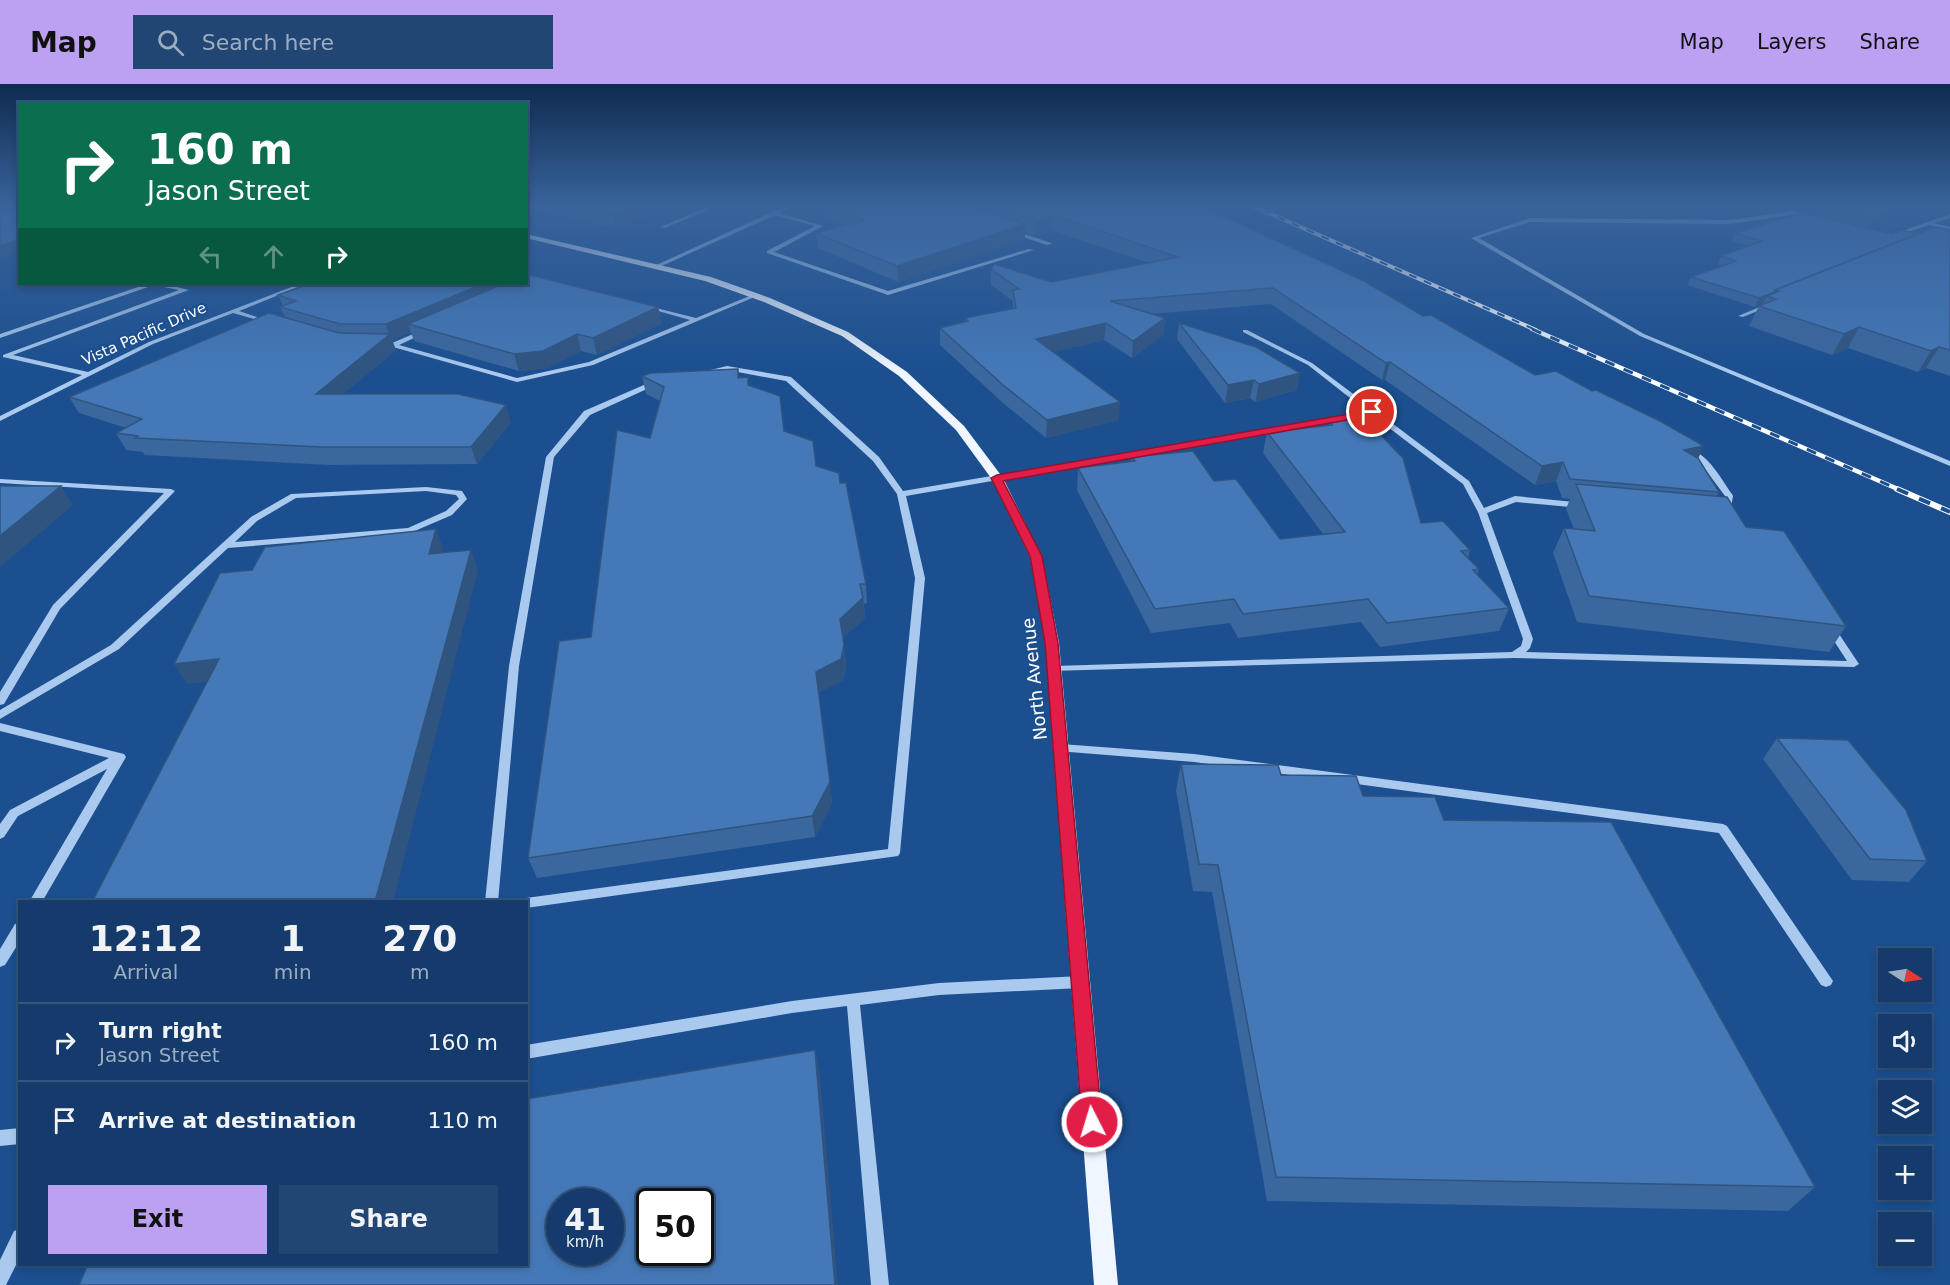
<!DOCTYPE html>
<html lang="en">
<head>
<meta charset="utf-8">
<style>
  body { margin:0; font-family:"DejaVu Sans",sans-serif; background:#214673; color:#f1f3f6; height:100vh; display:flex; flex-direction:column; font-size:22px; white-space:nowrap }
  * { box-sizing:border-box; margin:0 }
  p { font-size:20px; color:#9dadc1 }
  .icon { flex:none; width:33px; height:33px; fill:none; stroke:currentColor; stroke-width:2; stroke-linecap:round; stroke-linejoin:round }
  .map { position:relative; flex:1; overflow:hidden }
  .sheet { position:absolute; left:18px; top:816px; width:510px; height:366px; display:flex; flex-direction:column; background:#143b6b; border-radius:0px; box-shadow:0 3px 9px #0003,0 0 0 2px #33557e }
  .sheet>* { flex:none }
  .banner { position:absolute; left:18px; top:18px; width:510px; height:183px; border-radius:0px; box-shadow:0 3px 9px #0003,0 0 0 2px #33557e; background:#0b6e4f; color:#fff; overflow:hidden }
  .needle { width:39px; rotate:102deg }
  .controls { position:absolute; left:1878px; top:864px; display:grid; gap:12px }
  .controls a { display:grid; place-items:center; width:54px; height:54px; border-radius:0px; background:#143b6b; box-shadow:0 3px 9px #0003,0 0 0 2px #33557e; font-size:30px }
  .speed { position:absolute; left:546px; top:1104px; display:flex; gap:12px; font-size:30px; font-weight:700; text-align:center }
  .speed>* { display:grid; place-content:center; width:78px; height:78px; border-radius:50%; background:#143b6b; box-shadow:0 3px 9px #0003,0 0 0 2px #33557e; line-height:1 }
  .speed small { font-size:15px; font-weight:400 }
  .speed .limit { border:3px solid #111; border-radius:9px; background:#fff; color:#111 }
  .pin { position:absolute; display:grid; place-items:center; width:51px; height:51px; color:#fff; margin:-26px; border:3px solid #fff; border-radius:50%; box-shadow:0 2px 6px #0007 }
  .me { position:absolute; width:66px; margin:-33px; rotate:355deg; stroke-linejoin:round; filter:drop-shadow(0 0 4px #0008) }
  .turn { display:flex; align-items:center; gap:21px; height:126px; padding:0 30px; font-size:27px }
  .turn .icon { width:78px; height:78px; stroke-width:2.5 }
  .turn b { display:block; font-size:42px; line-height:51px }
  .lanes { display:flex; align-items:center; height:57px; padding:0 30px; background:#0003; justify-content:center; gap:30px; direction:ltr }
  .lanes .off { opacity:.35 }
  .eta { display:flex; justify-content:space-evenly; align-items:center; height:102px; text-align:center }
  .eta b { font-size:36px; font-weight:800; line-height:42px }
  .cta { display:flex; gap:12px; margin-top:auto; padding:12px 30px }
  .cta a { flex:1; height:69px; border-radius:0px; background:#bca0f2; color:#111; font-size:24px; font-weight:800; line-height:69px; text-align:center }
  .cta a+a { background:#214673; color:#f1f3f6 }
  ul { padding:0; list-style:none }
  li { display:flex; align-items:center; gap:18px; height:78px; padding:0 30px; border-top:2px solid #33557e }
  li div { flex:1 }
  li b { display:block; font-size:22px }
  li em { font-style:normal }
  header { display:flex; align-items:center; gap:36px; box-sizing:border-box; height:84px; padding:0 30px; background:#bca0f2; color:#111 }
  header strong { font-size:28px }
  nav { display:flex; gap:33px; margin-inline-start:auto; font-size:21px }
  .search { width:420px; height:54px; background:#214673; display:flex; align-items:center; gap:15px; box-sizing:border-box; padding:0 21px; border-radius:0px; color:#9dadc1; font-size:22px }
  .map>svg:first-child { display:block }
</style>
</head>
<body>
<header>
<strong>Map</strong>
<div class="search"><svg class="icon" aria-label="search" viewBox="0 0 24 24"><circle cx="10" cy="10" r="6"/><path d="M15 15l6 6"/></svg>Search here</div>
<nav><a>Map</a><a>Layers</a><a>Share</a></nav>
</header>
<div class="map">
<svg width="1950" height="1201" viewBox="0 0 1950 1201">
  <rect width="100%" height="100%" fill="#1b4f8f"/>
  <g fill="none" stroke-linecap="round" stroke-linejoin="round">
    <!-- minor -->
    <g fill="#a9c9ee" fill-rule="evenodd">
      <polygon points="715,120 722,120 665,144 660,143"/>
      <polygon points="790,120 796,120 779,129 823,142 774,168 888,207 1029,165 1034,166 888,211 767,169 767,167 815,142 775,131 657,184 652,183"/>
      <polygon points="1793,127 1812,133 1809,135 1793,131 1729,140 1530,138 1479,154 1644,250 1950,377 1950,382 1640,252 1471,154 1530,134 1729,136"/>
      <polygon points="1950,130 1950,134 1934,139 1950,143 1950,147 1929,141 1896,152 1891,151"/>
      <polygon points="1013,146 1051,159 1052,160 1047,161 1011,149"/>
      <polygon points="147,200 163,200 189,206 13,271 88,288 149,258 299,200 306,200 239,227 269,237 269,239 233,229 153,260 0,337 0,332 82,291 3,273 3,271 179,206 154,201 0,254 0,250"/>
      <polygon points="752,211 757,212 593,281 517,298 393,263 381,263 378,261 381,259 392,259 425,245 427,246 427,248 399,261 517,294 589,278 690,236 644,223 644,221 696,234"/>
      <polygon points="1767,220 1772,221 1743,233 1738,232"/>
      <polygon points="1243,246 1247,246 1312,279 1469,397 1484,424 1515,412 1584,419 1585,421 1581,424 1516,418 1487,429 1533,555 1530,564 1526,568 1847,577 1825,543 1830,540 1833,541 1859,580 1854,583 1514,574 1050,587 1049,585 1050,583 1054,582 1512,568 1521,562 1523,555 1478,428 1463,400 1372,331 906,412 925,494 900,769 898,772 526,824 526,818 520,818 526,814 888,765 915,494 897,410 873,377 786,297 727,286 704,291 700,289 702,288 727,282 791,293 879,373 903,407 1368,328 1308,281 1243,248"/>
      <polygon points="653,297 660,299 590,331 554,373 519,582 498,818 485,818 509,582 546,373 584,327"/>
      <path d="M1683 365C1706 364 1720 394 1732 410L1733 412 1730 430H1724L1723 428 1725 412 1699 377 1683 369Z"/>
      <polygon points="0,395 171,405 175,407 60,525 4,620 0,621 0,608 53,521 164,409 0,399"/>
      <path d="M426 403 462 407 467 415 452 431 410 449 228 464 119 565 0 635V626L111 561 251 433 291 410ZM426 407 456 411 459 415 446 427 408 444 235 458 257 437 296 414Z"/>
      <polygon points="0,639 124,670 126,673 42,818 29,818 107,685 18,732 4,753 0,755 0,740 10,726 109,674 0,647"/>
      <polygon points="1061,660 1194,670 1723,740 1727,742 1833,897 1831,901 1826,903 1821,901 1719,749 1194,678 1057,667 1055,664 1057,661"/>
      <polygon points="20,839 20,857 5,881 0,883 0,865 15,840"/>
      <polygon points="1081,892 1086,894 1088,898 1086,902 1081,904 939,911 860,921 889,1201 871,1201 847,922 792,929 526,975 526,961 792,917 939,899"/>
      <polygon points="20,1044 20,1060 0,1062 0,1046"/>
      <polygon points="20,1145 20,1173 6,1201 0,1201 0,1176 14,1147"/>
    </g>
    <!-- major -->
    <polygon fill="#f0f6ff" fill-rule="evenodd" points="526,150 711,193 770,214 848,248 907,288 964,342 1003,394 1042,473 1059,559 1118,1201 1094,1201 1045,559 1030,473 991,394 956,346 899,292 842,252 764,218 705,197 526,154"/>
    <defs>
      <polyline id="rail-far2" points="1248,120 1536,246"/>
      <polyline id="rail-far1" points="1532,245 1900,406"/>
      <polyline id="rail" points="1897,405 1950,428"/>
    </defs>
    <!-- rail-far2 casing -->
    <use href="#rail-far2" stroke="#fff" stroke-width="4"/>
    <!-- rail-far1 casing -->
    <use href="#rail-far1" stroke="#fff" stroke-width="4.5"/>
    <!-- rail casing -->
    <use href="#rail" stroke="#fff" stroke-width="6"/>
    <!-- rail-far2 -->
    <use href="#rail-far2" stroke="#1b4f8f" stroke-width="2" stroke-dasharray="8" stroke-linecap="butt"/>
    <!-- rail-far1 -->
    <use href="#rail-far1" stroke="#1b4f8f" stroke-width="3" stroke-dasharray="10" stroke-linecap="butt"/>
    <!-- rail -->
    <use href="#rail" stroke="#1b4f8f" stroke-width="4" stroke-dasharray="12" stroke-linecap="butt"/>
  </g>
  <!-- wall -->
  <g fill="#3a679d">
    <polygon points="526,120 681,120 616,144 526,123"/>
    <polygon points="821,120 1197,120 1423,232 1698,375 1719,408 1717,412 1746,443 1846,542 1829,568 1577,538 1553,469 1564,444 1574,445 1566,425 1570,415 1562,414 1556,397 1535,401 1385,296 1382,296 1271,220 1151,230 1165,234 1163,251 1132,274 1104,256 1053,268 1119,336 1046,354 1003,319 940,261 940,244 965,238 965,234 1013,224 1013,217 991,201 991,185 1051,198 1149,179 1052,146 1035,152 1025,148 1025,155 898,198 818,164 816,149 844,141 822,133"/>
    <polygon points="1820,121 1895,126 1890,135 1868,144 1815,130"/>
    <polygon points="1950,146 1950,292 1926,284 1918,288 1848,264 1832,271 1749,242 1759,222 1763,219 1755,223 1687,201 1691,193 1722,182 1718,180 1721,172 1749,162 1732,157 1735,149 1892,150 1916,151"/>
    <polygon points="278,211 658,223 662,239 597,271 581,267 548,284 519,287 414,257 411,248 392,256 396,266 343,310 511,338 477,380 328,381 144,371 143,368 126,366 116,349 126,344 79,329 69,313 285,233 280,223 283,222"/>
    <polygon points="1179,239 1297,306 1255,318 1250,314 1225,319 1177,255"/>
    <polygon points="642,292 739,294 749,301 784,347 816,382 840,399 866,500 867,519 864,520 865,534 843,554 846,581 843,596 819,608 832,719 815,753 537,794 528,774 591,553 660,317 646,310"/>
    <polygon points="1330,336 1421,439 1470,466 1468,474 1479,485 1477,490 1509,524 1499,547 1380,563 1361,538 1238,554 1230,539 1151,549 1077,406 1078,384 1131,378 1132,373 1214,397 1280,455 1323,450 1263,369 1267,348 1328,342"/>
    <polygon points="1777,654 1927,777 1909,798 1852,796 1763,675"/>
    <polygon points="1181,680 1281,691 1363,712 1444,736 1815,1103 1788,1127 1267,1117 1212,808 1193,807 1176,706"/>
  </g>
  <!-- shaded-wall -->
  <g fill="#305480">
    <polygon points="3,120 18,120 20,123 0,132 0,121"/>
    <polygon points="641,120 681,120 616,144 613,130"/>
    <polygon points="976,120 1017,120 990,123 990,129 973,124 974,121"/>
    <polygon points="1895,126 1890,135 1868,144 1873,134"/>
    <polygon points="1053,131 1052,146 1035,152 1036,137"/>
    <polygon points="1025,140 1025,155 898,198 897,182"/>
    <polygon points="20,155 20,167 0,175 0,162"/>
    <polygon points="483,200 516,200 408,240 411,248 392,256 396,266 323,327 316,310 389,251 386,240"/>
    <polygon points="1775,208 1772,214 1767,212 1763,219 1755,223 1759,214"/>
    <polygon points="658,223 662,239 597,271 593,254"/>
    <polygon points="1165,234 1163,251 1132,274 1133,257"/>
    <polygon points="1106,239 1104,256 1036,272 1036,255"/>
    <polygon points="1859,243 1848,264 1832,271 1844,250"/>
    <polygon points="577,250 581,267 548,284 519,287 514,270"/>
    <polygon points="1939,263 1926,284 1918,288 1931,267"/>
    <polygon points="1390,278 1385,296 1382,296 1386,279"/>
    <polygon points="1300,289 1297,306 1255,318 1259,300"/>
    <polygon points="1254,296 1250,314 1225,319 1228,301"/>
    <polygon points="1120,318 1119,336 1046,354 1047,336"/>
    <polygon points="506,321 511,338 477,380 471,363"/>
    <polygon points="1704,362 1695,381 1684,366"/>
    <polygon points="1563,378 1556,397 1535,401 1542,382"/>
    <polygon points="61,402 73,421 0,483 0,452"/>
    <polygon points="436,445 443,464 437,490 429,470"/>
    <polygon points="471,466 478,486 393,818 375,818"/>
    <polygon points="863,514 865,534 842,555 840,535"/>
    <polygon points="844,561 846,581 843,596 819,608 832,719 815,753 812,732 816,588"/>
    <polygon points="219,575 231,595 187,600 174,580"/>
    <polygon points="815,966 820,991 838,1201 835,1201"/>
  </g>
  <!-- building -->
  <g fill="#4478b7" stroke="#305480" stroke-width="1.5" fill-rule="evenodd">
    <polygon points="16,120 20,120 20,155 0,162 0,128 15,124"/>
    <polygon points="570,120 641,120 613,130"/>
    <polygon points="824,120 976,120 974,121 973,124 1025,140 897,182 816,149 865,136"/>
    <polygon points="997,120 1197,120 1364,197 1423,232 1431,231 1535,291 1556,287 1592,307 1596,306 1660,337 1704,362 1684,366 1698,374 1719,408 1570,395 1563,378 1542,382 1390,278 1386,279 1273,204 1110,217 1165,234 1133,257 1106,239 1036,255 1120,318 1047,336 1003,301 940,244 968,237 965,234 1016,224 1013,206 1019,205 991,185 994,180 1051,198 1178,173 1053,131 1036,137 990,123"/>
    <polygon points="1821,120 1873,120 1895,126 1873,134 1820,121"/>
    <polygon points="1803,128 1892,150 1902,146 1917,150 1775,206 1775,208 1759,214 1691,193 1736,177 1721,172 1762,157 1735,149"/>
    <polygon points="1936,143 1950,146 1950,266 1939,263 1931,267 1859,243 1844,250 1759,222 1776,215 1767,212 1779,207 1775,206"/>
    <polygon points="526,190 658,223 593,254 577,250 543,267 514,270 408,240 503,200 526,200"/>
    <polygon points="309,200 483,200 386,240 340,240 280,223 296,217 278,211"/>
    <polygon points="269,229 339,249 390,250 316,310 458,310 506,321 471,363 321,363 135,354 138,352 116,349 142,335 69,313"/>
    <polygon points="1179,239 1256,263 1300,289 1259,300 1254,296 1228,301"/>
    <polygon points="738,285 738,294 748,293 748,301 780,312 784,347 813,357 816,382 839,389 840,399 846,399 866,500 860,500 863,514 840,535 844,561 841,575 816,588 830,698 812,732 528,774 559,557 591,553 617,346 650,354 664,303 642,292 651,289"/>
    <polygon points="1362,332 1403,374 1421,439 1443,437 1470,466 1461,467 1479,485 1473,486 1509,524 1387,539 1368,515 1243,530 1234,515 1155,525 1078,384 1135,377 1132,373 1193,367 1214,397 1236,395 1280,455 1345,448 1267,348 1332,341 1330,336"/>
    <polygon points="1576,400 1727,413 1746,443 1784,447 1846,542 1589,512 1564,444 1595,447"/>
    <polygon points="0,402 61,402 0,452"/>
    <polygon points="436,445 429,470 471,466 375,818 92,818 219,575 174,580 220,489 252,486 265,463"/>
    <polygon points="1777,654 1848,656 1906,726 1927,777 1870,775"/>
    <polygon points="1181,680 1278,681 1281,691 1356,692 1363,712 1435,713 1444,736 1611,738 1815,1103 1276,1093 1218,781 1199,780"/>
    <path d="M815 966 835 1201H79L88 1180H526V1015ZM560 1118H610V1168H560ZM650 1118H700V1168H650Z"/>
  </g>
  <!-- sky -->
  <linearGradient id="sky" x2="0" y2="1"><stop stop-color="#0f2b4f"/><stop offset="0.42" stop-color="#39639b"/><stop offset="1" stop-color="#39639b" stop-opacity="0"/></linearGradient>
  <rect width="1950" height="288" fill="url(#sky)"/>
  <!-- route -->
  <polygon fill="#e11d48" stroke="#92132f" stroke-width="1.5" points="1372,326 1375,326 1375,331 1003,397 1042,472 1058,559 1102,1038 1099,1045 1092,1047 1085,1045 1082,1038 1045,559 1030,472 991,394 997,391"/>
  <g text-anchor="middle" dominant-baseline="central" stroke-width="4.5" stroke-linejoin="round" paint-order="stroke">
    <!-- far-street labels -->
    <g font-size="15" fill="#fff" stroke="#1b4f8f">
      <text transform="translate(144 250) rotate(-24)">Vista Pacific Drive</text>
    </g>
    <!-- street labels -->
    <g font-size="18" fill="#fff" stroke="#1b4f8f">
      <text transform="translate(1034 595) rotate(-96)">North Avenue</text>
    </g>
  </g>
</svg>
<div class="controls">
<a><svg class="needle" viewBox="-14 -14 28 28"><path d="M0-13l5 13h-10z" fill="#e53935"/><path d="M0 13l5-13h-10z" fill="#9dadc1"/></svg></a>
<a><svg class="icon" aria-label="sound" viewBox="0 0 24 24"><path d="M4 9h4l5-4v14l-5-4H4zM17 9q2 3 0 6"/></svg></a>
<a><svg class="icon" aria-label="layers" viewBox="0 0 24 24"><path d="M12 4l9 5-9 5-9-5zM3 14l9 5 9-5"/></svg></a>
<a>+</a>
<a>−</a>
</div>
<div class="speed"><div>41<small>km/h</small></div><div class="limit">50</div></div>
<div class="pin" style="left:1372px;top:328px;background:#d93025"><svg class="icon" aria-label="arrive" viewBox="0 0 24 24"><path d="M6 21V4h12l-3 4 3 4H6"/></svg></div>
<svg class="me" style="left:1092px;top:1038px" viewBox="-20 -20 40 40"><circle r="17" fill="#e11d48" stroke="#fff" stroke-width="3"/><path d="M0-11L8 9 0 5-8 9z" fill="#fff"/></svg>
<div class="banner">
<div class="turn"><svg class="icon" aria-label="right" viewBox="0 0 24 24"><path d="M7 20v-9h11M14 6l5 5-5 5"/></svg><div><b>160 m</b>Jason Street</div></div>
<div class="lanes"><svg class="icon off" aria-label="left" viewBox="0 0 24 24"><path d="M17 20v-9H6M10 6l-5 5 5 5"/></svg><svg class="icon off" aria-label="ahead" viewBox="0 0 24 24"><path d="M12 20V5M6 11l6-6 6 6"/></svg><svg class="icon" aria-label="right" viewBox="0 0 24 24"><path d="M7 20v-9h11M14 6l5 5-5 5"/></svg></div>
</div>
<section class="sheet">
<div class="eta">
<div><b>12:12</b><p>Arrival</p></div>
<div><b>1</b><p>min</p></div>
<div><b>270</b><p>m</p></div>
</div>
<ul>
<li><svg class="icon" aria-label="right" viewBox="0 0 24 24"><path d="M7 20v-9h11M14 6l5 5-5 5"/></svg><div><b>Turn right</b><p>Jason Street</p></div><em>160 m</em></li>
<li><svg class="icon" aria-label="arrive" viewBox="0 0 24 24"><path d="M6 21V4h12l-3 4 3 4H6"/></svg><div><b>Arrive at destination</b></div><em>110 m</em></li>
</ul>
<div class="cta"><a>Exit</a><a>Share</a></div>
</section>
</div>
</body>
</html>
